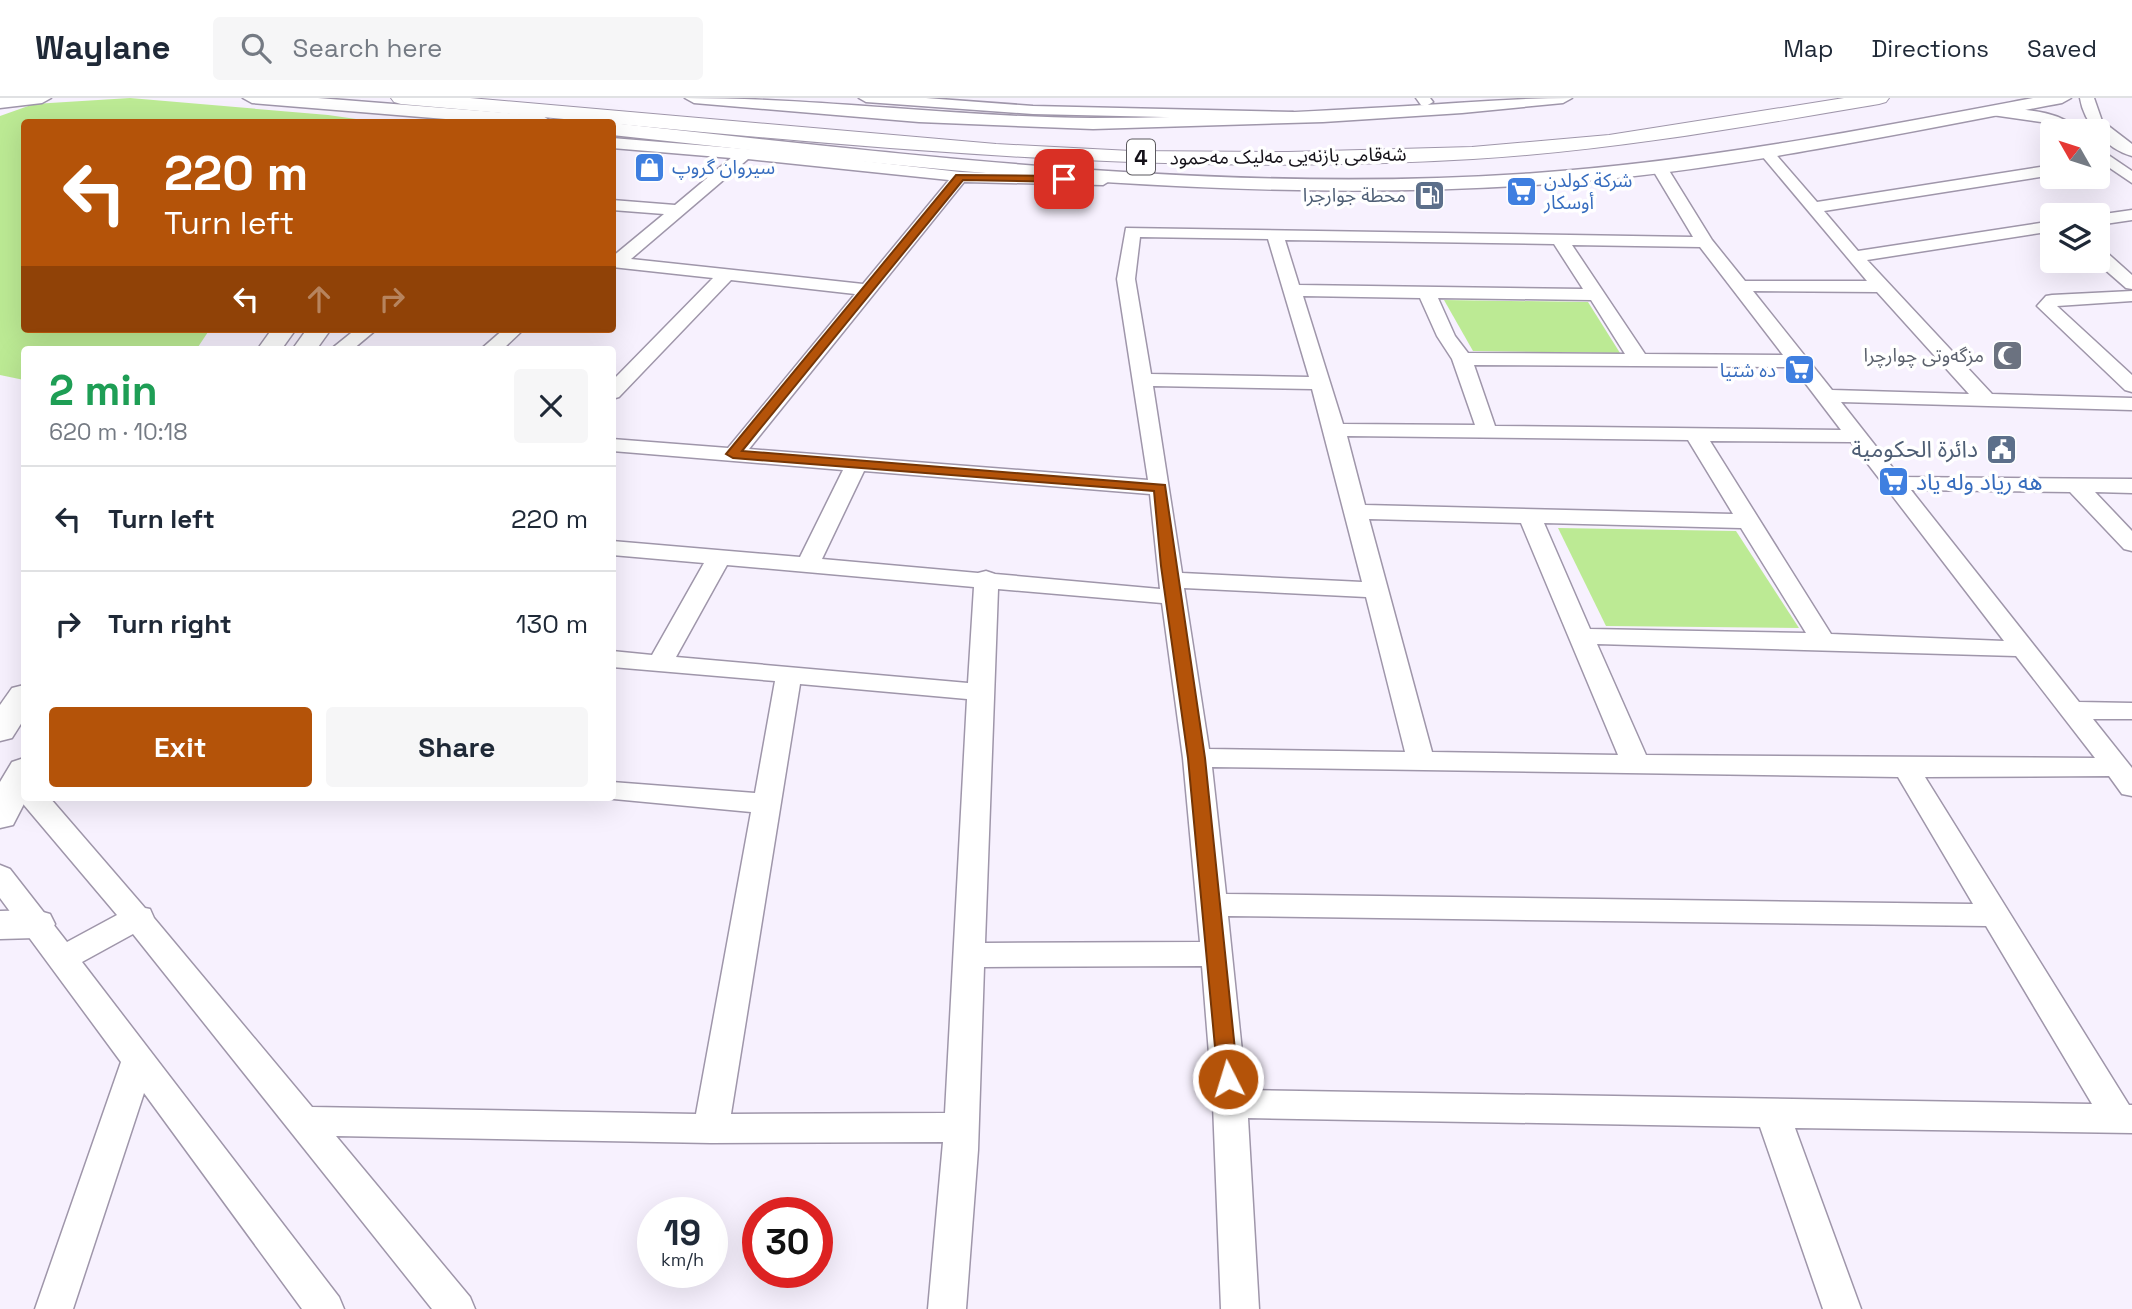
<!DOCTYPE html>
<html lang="en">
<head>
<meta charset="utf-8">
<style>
  body { margin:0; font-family:"Space Grotesk","Noto Sans Arabic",sans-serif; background:#f6f6f7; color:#1f2937; height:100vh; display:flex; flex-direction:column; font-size:26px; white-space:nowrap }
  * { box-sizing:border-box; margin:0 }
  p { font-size:23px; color:#747a83 }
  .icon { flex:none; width:38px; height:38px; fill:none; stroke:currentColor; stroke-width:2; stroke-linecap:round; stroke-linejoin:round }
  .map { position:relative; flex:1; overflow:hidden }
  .drawer { position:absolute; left:21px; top:248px; width:595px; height:455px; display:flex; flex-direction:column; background:#fff; border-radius:7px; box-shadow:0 7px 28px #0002 }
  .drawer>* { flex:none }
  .hud { position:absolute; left:21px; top:21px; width:595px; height:214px; border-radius:7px; box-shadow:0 7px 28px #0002; background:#b45309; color:#fff; overflow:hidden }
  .needle { width:46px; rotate:309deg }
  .controls { position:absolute; left:2040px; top:21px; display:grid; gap:14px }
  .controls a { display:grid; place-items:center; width:70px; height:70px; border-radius:7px; background:#fff; box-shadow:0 7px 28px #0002; font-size:35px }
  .speed { position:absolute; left:637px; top:1099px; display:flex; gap:14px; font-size:35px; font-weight:700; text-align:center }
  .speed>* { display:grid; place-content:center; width:91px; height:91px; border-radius:50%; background:#fff; box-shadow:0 7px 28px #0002; line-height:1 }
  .speed small { font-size:18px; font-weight:400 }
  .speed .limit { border:10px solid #d22; background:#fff; color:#111 }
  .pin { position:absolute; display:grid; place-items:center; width:60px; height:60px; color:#fff; margin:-30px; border-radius:14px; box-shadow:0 4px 10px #0006 }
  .me { position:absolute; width:77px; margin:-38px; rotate:355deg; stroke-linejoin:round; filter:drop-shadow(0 0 5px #0008) }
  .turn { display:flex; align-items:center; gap:24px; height:147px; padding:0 28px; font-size:32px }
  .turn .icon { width:91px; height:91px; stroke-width:2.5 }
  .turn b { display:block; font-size:49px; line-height:60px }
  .lanes { display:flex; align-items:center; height:66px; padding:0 28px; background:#0003; justify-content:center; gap:35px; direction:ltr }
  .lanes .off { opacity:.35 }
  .round { display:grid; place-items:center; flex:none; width:74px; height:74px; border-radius:7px; background:#f6f6f7 }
  .summary { display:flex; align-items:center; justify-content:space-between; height:119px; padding:0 28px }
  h1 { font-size:42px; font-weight:600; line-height:52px; color:#1e9e55 }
  .primary-button { display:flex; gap:14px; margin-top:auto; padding:14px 28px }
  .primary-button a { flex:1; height:80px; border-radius:7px; background:#b45309; color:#fff; font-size:28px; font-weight:600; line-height:80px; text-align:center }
  .primary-button a+a { background:#f6f6f7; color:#1f2937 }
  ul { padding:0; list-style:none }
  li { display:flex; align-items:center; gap:21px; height:105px; padding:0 28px; border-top:2px solid #e0e1e3 }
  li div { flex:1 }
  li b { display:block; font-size:26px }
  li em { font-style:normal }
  header { display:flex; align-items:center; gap:42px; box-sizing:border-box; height:98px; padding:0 35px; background:#fff; border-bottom:2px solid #e0e1e3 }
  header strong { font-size:33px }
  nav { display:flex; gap:38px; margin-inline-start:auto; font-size:24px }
  .search { width:490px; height:63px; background:#f6f6f7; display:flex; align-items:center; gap:18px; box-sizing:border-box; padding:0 24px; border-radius:7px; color:#747a83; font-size:26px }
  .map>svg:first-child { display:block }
</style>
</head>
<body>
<header>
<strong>Waylane</strong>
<div class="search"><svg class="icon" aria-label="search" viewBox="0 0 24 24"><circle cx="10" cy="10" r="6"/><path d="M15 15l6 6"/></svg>Search here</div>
<nav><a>Map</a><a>Directions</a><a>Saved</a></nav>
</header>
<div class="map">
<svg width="2132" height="1211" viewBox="0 0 2132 1211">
  <rect width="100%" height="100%" fill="#f7f1fe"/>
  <!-- green -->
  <g fill="#bcea94">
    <polygon points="130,0 328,17 356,21 362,24 24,24 24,231 210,231 196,252 24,252 24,282 0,277 0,18 34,6"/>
    <polygon points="1444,202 1588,204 1620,255 1473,253"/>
    <polygon points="1558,430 1736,433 1799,530 1606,528"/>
  </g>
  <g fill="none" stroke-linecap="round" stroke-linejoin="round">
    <defs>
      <g id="minor">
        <polygon points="859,0 926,0 1033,8 1293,14 1300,18 1293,22 1033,16 866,4"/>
        <polygon points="1416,0 1430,0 1433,4 1426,8 1421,7"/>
        <path d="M2080 0H2094L2102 23 2132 46V58C2106 51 2084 25 2080 0Z"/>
        <path d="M1990 9C2018 12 2059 10 2079 33H2063L2041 24 1985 16 1983 13 1985 10Z"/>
        <path d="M612 40 793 55 960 74 1109 79 1111 82 1103 87 964 84 749 351 1148 382 1117 181 1126 130 1693 139 1651 69 1659 64 1665 66 1712 142 1745 183H1867L1762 58 1759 55 1762 52H1772L1817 104 2053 67V77L1824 113 1858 153 2053 123V133L1867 162 1992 296 2132 300V312L1841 304 1900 379 2132 381V395L2095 394 2132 433V453L2124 451 2070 394 1911 392 2079 604 2132 605V621H2093L2132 670V698L2122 696 2109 678 1925 679 2129 1007H2132V1035L1795 1030 1861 1211H1823L1760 1029 1248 1020 1259 1211H1221L1213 1006 1202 868 984 869 978 1052 966 1211H928L943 1044 711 1045 336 1038 470 1199 475 1211H432L133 836 82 864 339 1199 344 1211H302L144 995 73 1211H35L121 964 0 800V767L10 771 67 844 117 817 24 707 20 700 24 693V700H50L145 810 150 811 154 820 312 1009 696 1016 751 714 603 700H612V684L755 695 775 583 612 569V553L652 557 704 465 612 457V443L800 459 843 372 612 353V341L728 350 855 196 731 182 619 299 612 301V283L713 180 612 169V159L664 116 612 112V102L675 107 731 60 612 50ZM748 61 949 82 863 186 631 161ZM1140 139 1268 141 1309 279 1151 276 1135 181ZM1285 142 1554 146 1583 191 1299 187ZM1572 147 1700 149 1783 257 1645 256ZM1753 193 1877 194 1969 296 1832 292ZM1303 198 1420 200 1437 238 1452 261 1475 327 1343 326ZM1438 200 1591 202 1625 256 1468 255 1455 238ZM1474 267 1793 269 1841 332 1495 328ZM1153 288 1312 291 1362 484 1182 475ZM1347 338 1688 342 1733 416 1365 407ZM1710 343 1851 344 2004 543 1831 536ZM864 373 1150 396 1160 491 995 476 986 473 978 475 822 461ZM1369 421 1521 425 1618 657 1432 654ZM1544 425 1741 430 1806 535 1590 531ZM727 467 974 489 968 585 676 559ZM1184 490 1366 499 1405 654 1209 651ZM998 491 1162 505 1183 660 1200 844 985 845ZM1597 546 2016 558 2095 660 1646 657ZM800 586 967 601 945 1015 731 1016ZM1212 669 1898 679 1973 806 1226 796ZM1228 818 1986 828 2092 1006 1246 992Z"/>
        <polygon points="2098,50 2132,73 2132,85 2098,62"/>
        <polygon points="2132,112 2132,122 2098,127 2097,117"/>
        <polygon points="2098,151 2104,152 2132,177 2132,191 2126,190 2095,163 2098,163"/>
        <polygon points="2132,193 2132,203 2057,208 2132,277 2132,294 2125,292 2037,208 2046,198 2052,197"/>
        <polygon points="356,231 377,231 352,252 330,252"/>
        <polygon points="504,231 524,231 502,252 480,252"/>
      </g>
      <g id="major">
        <polygon points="0,0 51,0 42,5 0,10"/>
        <polygon points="243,0 318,0 543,18 552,24 482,24 252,5"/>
        <path d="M685 0C821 0 956 19 1091 20 1197 20 1303 14 1408 8 1463 5 1517 0 1572 0L1563 5 1462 15 1323 24 1093 31 919 24 694 5Z"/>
        <path d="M2033 0H2071L2062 5C1887 38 1711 76 1534 87 1226 107 918 70 612 37V25C918 58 1228 97 1536 75 1703 63 1868 31 2033 0Z"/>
        <polygon points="272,231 296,231 281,252 257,252"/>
        <polygon points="307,231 331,231 316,252 292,252"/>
        <polygon points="24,587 24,621 12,640 0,643 0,607 12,590"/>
        <polygon points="24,660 24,700 27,700 13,727 0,730 0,684 12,664"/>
        <polygon points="36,812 50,816 55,826 50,836 36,840 0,841 0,813"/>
      </g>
      <path id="highway" d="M391 0H470L996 46 1131 53 1288 54 1472 49 1609 37 1844 0H1889L1886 4 1879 6C1744 29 1609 53 1473 61 1115 83 757 37 401 6L394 4Z"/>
    </defs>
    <!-- minor casing -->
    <use href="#minor" stroke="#9f96aa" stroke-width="3"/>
    <!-- major casing -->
    <use href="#major" stroke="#9f96aa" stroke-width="3"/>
    <!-- highway casing -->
    <use href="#highway" stroke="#9f96aa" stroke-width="2"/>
    <!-- minor -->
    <use href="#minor" fill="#fff" fill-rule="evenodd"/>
    <!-- major -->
    <use href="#major" fill="#fff" fill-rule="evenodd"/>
    <!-- highway -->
    <use href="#highway" fill="#fff" fill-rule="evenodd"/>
  </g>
  <!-- route -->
  <polygon fill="#b45309" stroke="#753606" stroke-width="2" points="956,77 1064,78 1069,81 1064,84 963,82 742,353 1165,387 1205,660 1238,981 1235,987 1228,989 1221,987 1218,981 1188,660 1161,468 1154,393 733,360 726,356"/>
  <!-- icons -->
  <defs>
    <symbol id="shop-square" viewBox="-11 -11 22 22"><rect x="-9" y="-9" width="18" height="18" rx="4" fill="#3f7fe0" stroke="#fff"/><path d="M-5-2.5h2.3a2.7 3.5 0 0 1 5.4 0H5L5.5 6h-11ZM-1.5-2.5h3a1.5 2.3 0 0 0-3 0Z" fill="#fff"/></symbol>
    <symbol id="supermarket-square" viewBox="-11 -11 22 22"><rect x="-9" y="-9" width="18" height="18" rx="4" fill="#3f7fe0" stroke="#fff"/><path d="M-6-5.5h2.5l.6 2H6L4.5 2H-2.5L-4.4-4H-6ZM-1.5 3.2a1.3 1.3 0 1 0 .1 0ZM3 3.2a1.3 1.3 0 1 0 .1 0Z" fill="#fff"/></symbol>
    <symbol id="fuel-square" viewBox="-11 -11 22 22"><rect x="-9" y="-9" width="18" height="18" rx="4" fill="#5c6f8a" stroke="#fff"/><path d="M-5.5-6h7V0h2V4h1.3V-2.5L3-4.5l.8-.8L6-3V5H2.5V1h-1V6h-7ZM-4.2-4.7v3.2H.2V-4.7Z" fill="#fff"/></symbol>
    <symbol id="mosque-square" viewBox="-11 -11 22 22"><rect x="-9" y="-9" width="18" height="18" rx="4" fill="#6b7280" stroke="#fff"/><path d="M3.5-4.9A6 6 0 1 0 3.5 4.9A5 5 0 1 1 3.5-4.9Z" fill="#fff"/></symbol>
    <symbol id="civic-square" viewBox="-11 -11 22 22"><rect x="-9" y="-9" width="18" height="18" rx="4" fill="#5c6f8a" stroke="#fff"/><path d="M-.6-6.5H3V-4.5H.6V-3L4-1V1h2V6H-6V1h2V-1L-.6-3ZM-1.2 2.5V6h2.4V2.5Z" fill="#fff"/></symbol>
  </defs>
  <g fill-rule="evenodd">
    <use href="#shop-square" x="632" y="52" width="35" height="35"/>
    <use href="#supermarket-square" x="1504" y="76" width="35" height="35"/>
    <use href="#fuel-square" x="1412" y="80" width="35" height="35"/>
    <use href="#mosque-square" x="1990" y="240" width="35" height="35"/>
    <use href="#supermarket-square" x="1782" y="254" width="35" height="35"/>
    <use href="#civic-square" x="1984" y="334" width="35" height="35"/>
    <use href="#supermarket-square" x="1876" y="366" width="35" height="35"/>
  </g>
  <g text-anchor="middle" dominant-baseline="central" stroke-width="7" stroke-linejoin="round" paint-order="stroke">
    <!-- far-street labels -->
    <g font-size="19" fill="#151219" stroke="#fff">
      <text transform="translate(1288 58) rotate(-1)">شەقامی بازنەیی مەلیک مەحمود</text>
    </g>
    <!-- far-shop labels -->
    <g font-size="19" fill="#366cbe" stroke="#fff" text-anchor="start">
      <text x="672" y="69">سیروان گروپ</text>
      <text x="1544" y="82">شرکة کولدن<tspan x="1544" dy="22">أوسکار</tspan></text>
      <text x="1776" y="272" text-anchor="end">ده شتيا</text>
    </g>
    <!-- far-service labels -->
    <g font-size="19" fill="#4e5e75" stroke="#fff" text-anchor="end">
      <text x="1406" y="97">محطة جوارجرا</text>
    </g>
    <!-- far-worship labels -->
    <g font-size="19" fill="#5b616d" stroke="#fff" text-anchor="end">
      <text x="1984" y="257">مزگەوتی چوارچرا</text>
    </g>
    <!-- shield labels -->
    <rect fill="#fff" stroke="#5b595e" stroke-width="2" x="1127" y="41.5" width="28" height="35" rx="5"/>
    <g font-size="21" font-weight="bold" fill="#151219">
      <text x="1141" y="59">4</text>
    </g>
    <!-- service labels -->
    <g font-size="23" fill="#4e5e75" stroke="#fff" text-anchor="end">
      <text x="1978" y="351">دائرة الحكومية</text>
    </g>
    <!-- shop labels -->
    <g font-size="23" fill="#366cbe" stroke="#fff" text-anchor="start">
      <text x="1916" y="384">هه رياد وله ياد</text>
    </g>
  </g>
</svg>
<div class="controls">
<a><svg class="needle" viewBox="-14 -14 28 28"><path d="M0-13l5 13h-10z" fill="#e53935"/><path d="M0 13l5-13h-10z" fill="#747a83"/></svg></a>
<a><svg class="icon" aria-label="layers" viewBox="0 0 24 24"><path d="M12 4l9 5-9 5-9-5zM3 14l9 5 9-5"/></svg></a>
</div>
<div class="speed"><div>19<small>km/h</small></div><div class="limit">30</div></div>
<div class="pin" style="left:1064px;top:81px;background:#d93025"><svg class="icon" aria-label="arrive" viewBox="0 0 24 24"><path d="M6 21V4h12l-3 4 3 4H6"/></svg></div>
<svg class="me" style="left:1228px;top:981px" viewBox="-20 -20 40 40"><circle r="17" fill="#b45309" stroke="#fff" stroke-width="3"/><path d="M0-11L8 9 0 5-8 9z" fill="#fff"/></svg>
<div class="hud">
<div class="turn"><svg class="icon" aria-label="left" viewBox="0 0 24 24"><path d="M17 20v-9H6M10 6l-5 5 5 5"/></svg><div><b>220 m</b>Turn left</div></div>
<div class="lanes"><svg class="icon" aria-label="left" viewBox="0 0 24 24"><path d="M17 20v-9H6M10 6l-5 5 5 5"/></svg><svg class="icon off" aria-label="ahead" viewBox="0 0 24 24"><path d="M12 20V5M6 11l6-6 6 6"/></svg><svg class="icon off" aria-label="right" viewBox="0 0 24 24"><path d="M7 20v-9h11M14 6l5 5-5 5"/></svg></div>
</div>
<section class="drawer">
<div class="summary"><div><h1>2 min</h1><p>620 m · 10:18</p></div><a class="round"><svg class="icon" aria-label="close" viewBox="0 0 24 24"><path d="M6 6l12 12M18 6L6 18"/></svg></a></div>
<ul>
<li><svg class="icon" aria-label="left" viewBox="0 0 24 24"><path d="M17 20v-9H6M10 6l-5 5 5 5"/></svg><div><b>Turn left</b></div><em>220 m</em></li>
<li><svg class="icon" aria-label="right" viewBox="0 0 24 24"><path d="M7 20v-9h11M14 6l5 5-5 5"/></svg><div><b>Turn right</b></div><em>130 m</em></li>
</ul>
<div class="primary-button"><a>Exit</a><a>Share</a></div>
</section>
</div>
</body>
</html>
